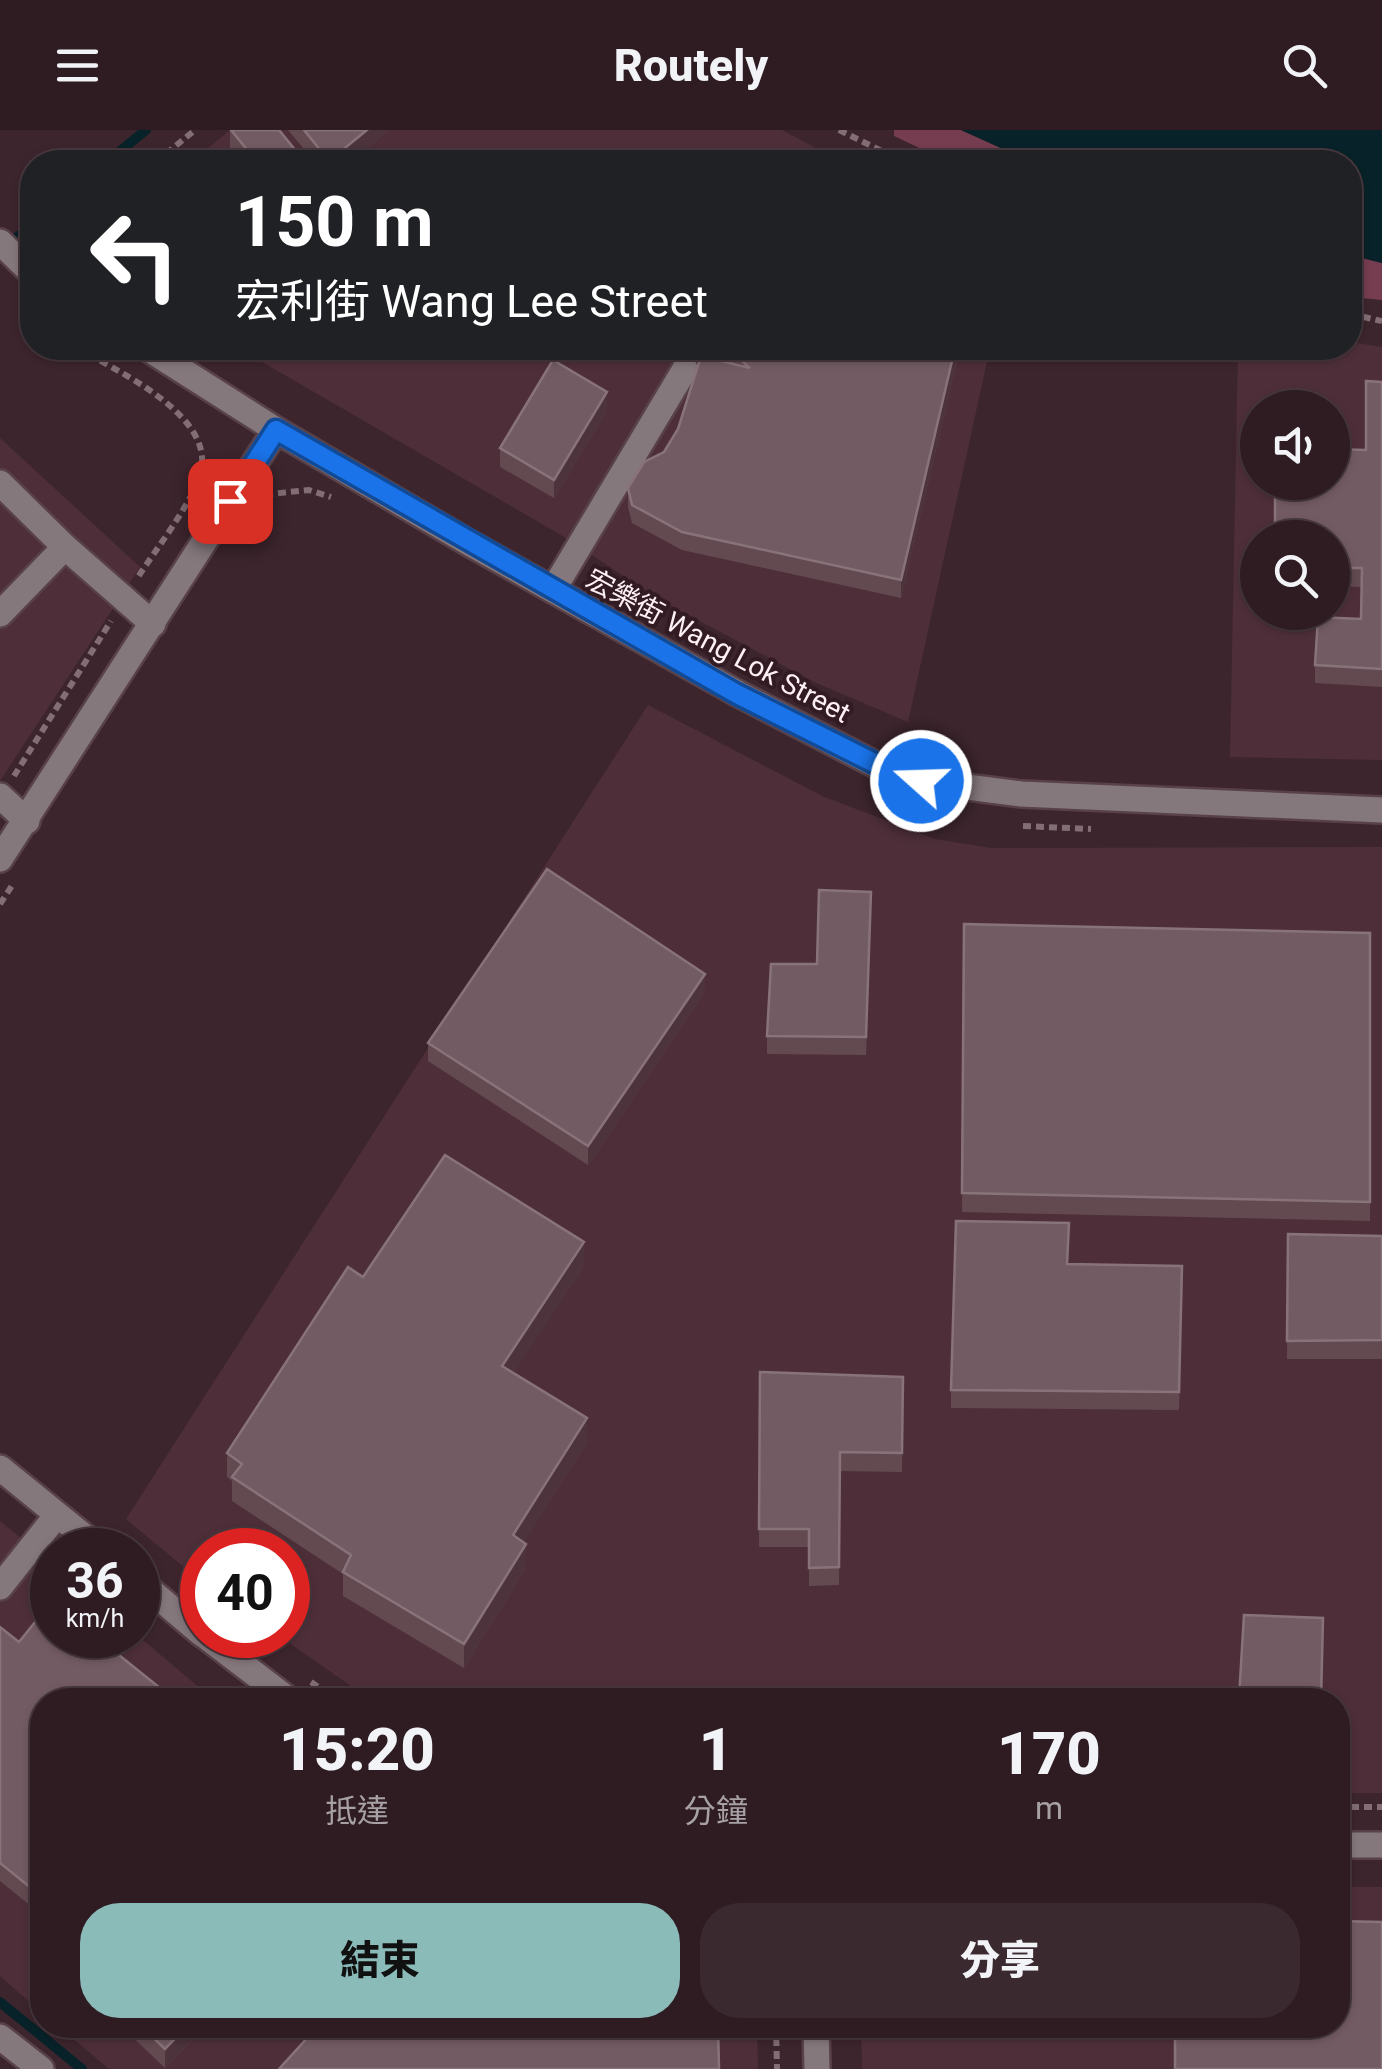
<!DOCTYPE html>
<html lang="zh-TW">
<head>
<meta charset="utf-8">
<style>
  body { margin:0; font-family:Roboto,"Noto Sans TC",sans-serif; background:#3a292f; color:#f1f3f6; height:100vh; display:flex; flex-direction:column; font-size:38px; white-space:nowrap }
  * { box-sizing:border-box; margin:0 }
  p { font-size:32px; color:#a7a1a5 }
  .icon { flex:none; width:55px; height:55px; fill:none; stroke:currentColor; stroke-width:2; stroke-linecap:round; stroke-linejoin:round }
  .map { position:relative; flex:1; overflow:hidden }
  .drawer { position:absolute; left:30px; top:1558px; width:1320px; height:350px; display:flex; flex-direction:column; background:#2e1c22; border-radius:40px; box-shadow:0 2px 8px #0004,0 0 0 2px #493a40 }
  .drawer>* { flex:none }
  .banner { position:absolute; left:20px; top:20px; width:1342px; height:210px; border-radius:40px; box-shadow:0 2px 8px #0004,0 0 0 2px #493a40; background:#202124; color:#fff; overflow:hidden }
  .controls { position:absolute; left:1240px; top:260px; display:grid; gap:20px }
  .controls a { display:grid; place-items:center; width:110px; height:110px; border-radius:50%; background:#2e1c22; box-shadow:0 2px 8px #0004,0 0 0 2px #493a40; font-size:50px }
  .speed { position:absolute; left:30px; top:1398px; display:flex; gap:20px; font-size:50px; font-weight:700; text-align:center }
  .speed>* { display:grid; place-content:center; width:130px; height:130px; border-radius:50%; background:#2e1c22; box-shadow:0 2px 8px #0004,0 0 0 2px #493a40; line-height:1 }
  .speed small { font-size:25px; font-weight:400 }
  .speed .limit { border:15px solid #d22; background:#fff; color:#111 }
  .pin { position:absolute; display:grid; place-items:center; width:85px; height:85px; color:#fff; margin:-42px; border-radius:20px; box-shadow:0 5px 15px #0006 }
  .me { position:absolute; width:110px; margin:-55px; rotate:290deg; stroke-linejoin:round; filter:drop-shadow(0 0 8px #0008) }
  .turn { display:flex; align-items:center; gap:35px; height:210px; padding:0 50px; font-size:45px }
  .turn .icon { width:130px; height:130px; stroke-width:2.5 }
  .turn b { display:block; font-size:70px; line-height:85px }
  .eta { display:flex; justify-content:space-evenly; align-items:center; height:170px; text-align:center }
  .eta b { font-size:60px; font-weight:800; line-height:70px }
  .button { display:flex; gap:20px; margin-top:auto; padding:20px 50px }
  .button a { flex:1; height:115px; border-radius:40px; background:#8bbbb9; color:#111; font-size:40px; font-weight:800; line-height:115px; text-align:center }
  .button a+a { background:#3a292f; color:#f1f3f6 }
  header { display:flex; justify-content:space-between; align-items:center; height:130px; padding:0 50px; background:#2e1c22; font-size:45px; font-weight:800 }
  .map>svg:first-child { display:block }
</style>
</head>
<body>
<header><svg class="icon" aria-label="menu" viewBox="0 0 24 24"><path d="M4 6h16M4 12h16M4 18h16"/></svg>Routely<svg class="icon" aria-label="search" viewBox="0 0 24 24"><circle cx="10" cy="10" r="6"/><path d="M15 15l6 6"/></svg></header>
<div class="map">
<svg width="1382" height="1939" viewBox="0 0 1382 1939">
  <rect width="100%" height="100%" fill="#3d252d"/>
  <!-- built -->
  <g fill="#4e2f39" fill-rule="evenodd">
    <polygon points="230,0 782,0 842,32 191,32"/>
    <path d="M1350 212 1382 217V630L1230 627 1238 218H1350ZM1258 278H1332V352H1258ZM1258 408H1332V482H1258Z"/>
    <polygon points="238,218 990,218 908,592 814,552 662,471 561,405"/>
    <polygon points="0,308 140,437 0,651"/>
    <polygon points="648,575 822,666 935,709 991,718 1382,717 1382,1663 1338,1663 1338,1570 371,1570 278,1505 288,1505 288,1420 202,1420 202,1452 126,1389"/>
    <polygon points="0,1391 52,1434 52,1505 137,1505 214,1570 42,1570 42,1883 0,1846"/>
    <polygon points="1338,1757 1382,1757 1382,1939 862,1939 861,1895 1338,1895"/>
    <polygon points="57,1895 757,1895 758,1939 109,1939"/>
  </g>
  <!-- green -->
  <g fill="#763d51">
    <polygon points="894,0 961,0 1032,32 949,32 894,6"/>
    <polygon points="1350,125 1382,133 1382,170 1350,167"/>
  </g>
  <!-- water -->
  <polygon fill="#072228" points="961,0 1382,0 1382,133 1350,125 1350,32 1032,32"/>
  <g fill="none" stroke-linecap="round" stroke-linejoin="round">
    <!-- stream -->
    <g stroke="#072228" stroke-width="10">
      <polyline points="107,32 146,0"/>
      <polyline points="8,115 32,95"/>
      <polyline points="0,1872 82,1939"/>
    </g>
    <defs>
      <g id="minor">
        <polyline points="0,112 32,143"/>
        <polyline points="147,218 276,300 469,413 737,563 884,639 921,651 1021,664 1382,680"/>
        <polyline points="0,353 65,417 153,494"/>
        <polyline points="553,460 685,239"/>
        <polyline points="0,484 65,417"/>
        <polyline points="0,666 27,691"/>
        <polyline points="0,729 276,300"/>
        <polyline points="0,1338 101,1420"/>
        <polyline points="138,1450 202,1504"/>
        <polyline points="0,1457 57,1385"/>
        <polyline points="204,1505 289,1570"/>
        <polyline points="1338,1715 1382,1715"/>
        <polyline points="816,1895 817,1939"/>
        <polyline points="0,1907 41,1939"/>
      </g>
    </defs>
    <!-- minor casing -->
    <use href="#minor" stroke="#584149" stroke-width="30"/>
    <!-- path -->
    <g stroke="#826e74" stroke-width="6" stroke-dasharray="8 5" stroke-linecap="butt">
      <polyline points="839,0 904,32"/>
      <polyline points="156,32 195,0"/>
      <polyline points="1350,184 1382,191"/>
      <path d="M78 218C116 241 214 284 201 341 194 371 156 419 138 447"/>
      <polyline points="267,368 270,364 309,360 331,367"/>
      <polyline points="14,646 111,491"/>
      <polyline points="1023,696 1091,699"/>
      <polyline points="0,774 13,754"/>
      <polyline points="311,1552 337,1570"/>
      <polyline points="1338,1677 1382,1677"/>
      <polyline points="776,1895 777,1939"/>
    </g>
    <!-- minor -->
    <use href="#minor" stroke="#85787c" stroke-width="25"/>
  </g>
  <!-- wall -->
  <g fill="#634a51">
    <polygon points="230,0 305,32 242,32 230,18"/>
    <polygon points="288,0 389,0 350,32 315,32"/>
    <polygon points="401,218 420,218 415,226"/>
    <polygon points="466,218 495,218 487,230"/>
    <polygon points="707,218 960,218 901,468 682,420 632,393 628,377 628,358 664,322 721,231"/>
    <polygon points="1382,252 1382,557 1315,553 1315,535 1361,489 1362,457 1332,456 1332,408 1366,320"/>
    <polygon points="607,280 554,368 500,337 500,318"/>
    <polygon points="871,780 866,925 767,924 767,906 817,834"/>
    <polygon points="964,794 1370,803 1370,1091 962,1082"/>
    <polygon points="705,862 588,1035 428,931 428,913"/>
    <polygon points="1288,1104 1382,1106 1382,1229 1287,1229"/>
    <polygon points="1069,1112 1068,1134 1182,1136 1179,1280 951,1278 951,1260"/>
    <polygon points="584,1136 513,1243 587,1312 523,1413 526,1438 464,1538 343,1466 343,1444 232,1371 232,1351 227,1347 227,1323 363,1147"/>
    <polygon points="760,1242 903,1247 902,1342 840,1341 839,1455 809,1456 809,1417 759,1417"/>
    <polygon points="0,1497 19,1512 42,1570 42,1785 0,1751"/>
    <polygon points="120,1895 206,1895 165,1938"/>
  </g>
  <!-- shaded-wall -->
  <g fill="#4d333b">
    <polygon points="367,0 389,0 350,32 329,32 329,31"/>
    <polygon points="487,218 495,218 487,230"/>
    <polygon points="955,218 960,218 901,468 901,450"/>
    <polygon points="607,262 607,280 554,368 554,350"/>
    <polygon points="705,844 705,862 588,1035 588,1016"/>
    <polygon points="584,1112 584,1136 502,1260 502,1236"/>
    <polygon points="587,1288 587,1312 513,1429 513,1405"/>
    <polygon points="526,1414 526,1438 464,1538 464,1514"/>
    <polygon points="188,1895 206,1895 165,1938 165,1919"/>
  </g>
  <!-- building -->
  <g fill="#735b63" stroke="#89737a" stroke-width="2.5">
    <polygon points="231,0 279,0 305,32 257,32"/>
    <polygon points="304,0 367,0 329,31"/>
    <polygon points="727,218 955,218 901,450 682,402 632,375 628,358 644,332 664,322 678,299 701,226 750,238"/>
    <polygon points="553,230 607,262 554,350 500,318"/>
    <polygon points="1366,251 1382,252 1382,539 1315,535 1318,487 1361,489 1362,438 1332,438 1332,408 1275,408 1275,352 1332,352 1332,319 1366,320"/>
    <polygon points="547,739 705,844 588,1016 428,913"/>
    <polygon points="819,760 871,762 866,907 767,906 771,834 817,834"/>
    <polygon points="964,794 1370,803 1370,1072 962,1063"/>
    <polygon points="445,1025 584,1112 502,1236 587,1288 513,1405 526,1414 464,1514 343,1442 351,1425 232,1347 242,1334 227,1323 348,1137 363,1147"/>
    <polygon points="956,1091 1069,1093 1067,1134 1182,1136 1179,1262 951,1260"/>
    <polygon points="1288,1104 1382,1106 1382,1210 1287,1211"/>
    <polygon points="760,1242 903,1247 902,1323 840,1322 839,1437 809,1438 809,1399 759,1399"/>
    <polygon points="52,1471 52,1505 94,1505 175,1570 42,1570 42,1767 0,1733 0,1497 19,1512"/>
    <polygon points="1244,1485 1323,1488 1321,1570 1239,1568"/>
    <polygon points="1338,1791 1382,1792 1382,1939 1175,1939 1175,1895 1338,1895"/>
    <polygon points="140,1895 188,1895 165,1919"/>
    <polygon points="319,1895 718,1895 719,1939 279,1939"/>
  </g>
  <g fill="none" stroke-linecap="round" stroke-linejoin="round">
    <defs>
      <polyline id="route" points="230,371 276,300 737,564 884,638 921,651"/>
    </defs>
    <!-- route casing -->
    <use href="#route" stroke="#114b97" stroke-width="25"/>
    <!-- route -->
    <use href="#route" stroke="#1a73e8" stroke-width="18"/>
  </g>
  <g text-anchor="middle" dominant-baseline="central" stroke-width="8" stroke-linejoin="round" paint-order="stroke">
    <!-- street labels -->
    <g font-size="28" fill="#fef0f4" stroke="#321b23">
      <text transform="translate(718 516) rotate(28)">宏樂街 Wang Lok Street</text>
    </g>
  </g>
</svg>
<div class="controls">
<a><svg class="icon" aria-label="sound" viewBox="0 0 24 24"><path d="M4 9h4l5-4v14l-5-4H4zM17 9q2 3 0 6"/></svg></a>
<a><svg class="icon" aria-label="search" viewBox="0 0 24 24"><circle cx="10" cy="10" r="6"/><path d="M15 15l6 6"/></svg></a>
</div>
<div class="speed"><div>36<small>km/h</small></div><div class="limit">40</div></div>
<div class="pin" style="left:230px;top:371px;background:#d93025"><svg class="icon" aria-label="arrive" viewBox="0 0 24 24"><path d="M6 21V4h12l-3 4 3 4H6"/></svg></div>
<svg class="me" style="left:921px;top:651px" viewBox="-20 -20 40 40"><circle r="17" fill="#1a73e8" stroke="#fff" stroke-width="3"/><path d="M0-11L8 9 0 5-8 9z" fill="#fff"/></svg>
<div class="banner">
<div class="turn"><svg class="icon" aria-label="left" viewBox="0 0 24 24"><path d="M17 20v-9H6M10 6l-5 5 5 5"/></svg><div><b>150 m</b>宏利街 Wang Lee Street</div></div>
</div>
<section class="drawer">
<div class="eta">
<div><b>15:20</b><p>抵達</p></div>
<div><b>1</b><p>分鐘</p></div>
<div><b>170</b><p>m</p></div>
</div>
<div class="button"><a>結束</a><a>分享</a></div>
</section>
</div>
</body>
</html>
